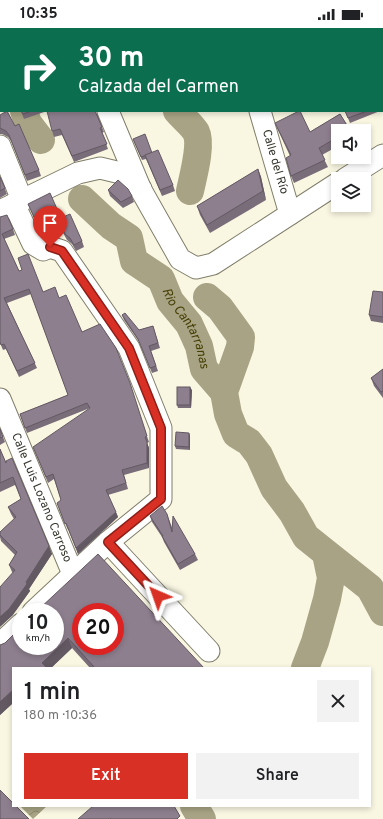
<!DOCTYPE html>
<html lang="en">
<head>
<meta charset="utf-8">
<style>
  body { margin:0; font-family:Overpass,sans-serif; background:#f2f2f2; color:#202124; height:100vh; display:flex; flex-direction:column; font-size:15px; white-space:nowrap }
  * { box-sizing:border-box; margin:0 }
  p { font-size:13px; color:#757577 }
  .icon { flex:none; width:22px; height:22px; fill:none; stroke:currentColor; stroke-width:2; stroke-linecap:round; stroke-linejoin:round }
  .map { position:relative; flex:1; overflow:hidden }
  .drawer { position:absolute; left:12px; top:639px; width:359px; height:140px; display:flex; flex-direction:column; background:#fff; border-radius:0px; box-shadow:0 2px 6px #0003 }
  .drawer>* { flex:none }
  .guide { position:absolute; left:0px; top:0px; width:383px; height:84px; box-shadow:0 2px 6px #0003; background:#0b6e4f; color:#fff; overflow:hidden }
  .buttons { position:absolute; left:331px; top:96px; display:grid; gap:8px }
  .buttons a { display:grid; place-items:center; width:40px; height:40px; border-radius:0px; background:#fff; box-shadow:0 2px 6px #0003; font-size:20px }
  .speed { position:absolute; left:12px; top:575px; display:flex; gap:8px; font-size:20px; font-weight:700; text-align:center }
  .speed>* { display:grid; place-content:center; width:52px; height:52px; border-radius:50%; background:#fff; box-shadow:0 2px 6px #0003; line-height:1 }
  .speed small { font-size:10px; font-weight:400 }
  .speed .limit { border:6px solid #d22; background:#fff; color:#111 }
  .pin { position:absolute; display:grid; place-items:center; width:34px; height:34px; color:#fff; margin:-41px -17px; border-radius:50% 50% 50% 0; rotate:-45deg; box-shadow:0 0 4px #0007 }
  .pin .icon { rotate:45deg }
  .me { position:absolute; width:44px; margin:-22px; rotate:317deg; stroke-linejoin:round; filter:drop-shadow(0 0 3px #0008) }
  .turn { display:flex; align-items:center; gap:14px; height:84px; padding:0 12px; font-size:18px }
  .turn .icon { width:52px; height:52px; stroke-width:2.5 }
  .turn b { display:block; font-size:28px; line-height:34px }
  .round { display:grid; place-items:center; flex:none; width:42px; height:42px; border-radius:0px; background:#f2f2f2 }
  .headline { display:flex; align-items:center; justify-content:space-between; height:68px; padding:0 12px }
  h1 { font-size:24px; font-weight:600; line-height:30px }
  .cta { display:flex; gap:8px; margin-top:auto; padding:8px 12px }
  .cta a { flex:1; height:46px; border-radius:0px; background:#d93025; color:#fff; font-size:16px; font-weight:600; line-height:46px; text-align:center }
  .cta a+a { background:#f2f2f2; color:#202124 }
  .status { display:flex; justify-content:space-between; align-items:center; height:28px; padding:0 20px; background:#fff; direction:ltr }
  .status svg { height:11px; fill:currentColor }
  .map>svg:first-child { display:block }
</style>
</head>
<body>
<div class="status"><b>10:35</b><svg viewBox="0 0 49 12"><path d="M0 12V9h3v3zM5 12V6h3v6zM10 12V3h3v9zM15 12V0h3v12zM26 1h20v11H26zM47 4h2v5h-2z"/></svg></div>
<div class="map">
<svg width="383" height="791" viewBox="0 0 383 791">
  <defs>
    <pattern id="water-waves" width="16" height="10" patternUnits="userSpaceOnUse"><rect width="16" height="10" fill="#a7a384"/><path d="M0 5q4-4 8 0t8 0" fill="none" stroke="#89866c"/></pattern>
  </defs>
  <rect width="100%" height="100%" fill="#f9f7e2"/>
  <!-- water -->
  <polygon fill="url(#water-waves)" points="20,778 47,778 33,791"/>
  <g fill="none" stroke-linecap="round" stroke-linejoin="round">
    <!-- river -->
    <g stroke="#a7a384" stroke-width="28">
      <polyline points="161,0 161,1"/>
      <polyline points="0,5 1,7"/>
      <polyline points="24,83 28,95 41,112"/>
      <path d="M177 83C182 89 192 97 196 104 202 116 193 149 190 163"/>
      <path id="s1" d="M82 171 111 198 129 210 134 233 161 251 170 273 189 296 199 318 204 341 224 364"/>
      <polyline points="207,269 220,280 241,309 240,319 224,364 228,386 236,406 249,414 259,427 274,460 292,484 306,509 370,560 383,584"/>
      <polyline points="305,640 315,614 327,571 331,550 326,526"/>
      <polyline points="194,778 202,791"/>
    </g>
    <defs>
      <g id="minor">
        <polyline points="93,0 93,1"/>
        <polyline points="235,0 235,1"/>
        <polyline points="108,83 141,162 180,231 196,240 213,236 338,155"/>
        <path id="s2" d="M260 83 290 186"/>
        <polyline points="0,118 22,172"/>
        <polyline points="345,151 383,127"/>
        <polyline points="14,176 33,216 43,222 50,219 62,223 129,320 161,400 161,471 108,514 33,584"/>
        <polyline points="0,183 78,145 100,140 125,146 141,161"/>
        <path id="s3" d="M0 371 73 546"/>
        <polyline points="108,514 209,623"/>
        <polyline points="0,616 21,596"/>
      </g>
    </defs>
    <!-- minor casing -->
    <use href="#minor" stroke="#807e6b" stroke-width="23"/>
    <!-- minor -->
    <use href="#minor" stroke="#fff" stroke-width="21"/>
  </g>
  <!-- wall -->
  <g fill="#7a6d7a">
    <rect x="32" y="0" width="23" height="1"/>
    <polygon points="339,0 348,0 346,1 339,1"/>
    <polygon points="383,16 383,50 382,51 382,17"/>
    <polygon points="0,56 1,59 1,66 0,66"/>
    <polygon points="21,83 47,83 24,91"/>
    <polygon points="345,83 380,83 350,95"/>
    <polygon points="97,86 104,104 102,105 108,121 74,134 62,107 54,109 52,103"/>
    <polygon points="340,86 350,103 338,103 338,118 322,127 328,139 294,155 291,148 290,128 278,102 275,95 310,104"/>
    <polygon points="0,87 15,98 39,142 41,148 27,153 11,113 8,109 2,106 0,106"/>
    <polygon points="133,111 152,125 173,157 175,163 162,168 146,131 142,132"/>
    <polygon points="258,141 261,149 266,172 210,205 200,187 197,178"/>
    <polygon points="0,149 7,166 0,170"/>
    <polygon points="108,162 132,168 134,174 123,180 110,168"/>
    <polygon points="28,176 61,190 82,213 84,219 76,223 72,216 67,212 62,203 52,208 42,208"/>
    <polygon points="0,189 13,201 15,207 4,211 19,243 43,264 59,270 82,304 116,320 149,414 147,415 149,420 149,440 124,447 128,461 108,467 118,489 78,526 68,501 68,502 59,481 61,472 54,451 48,455 35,424 90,380 27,405 20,386 68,367 31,266 7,275 37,340 19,349 6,321 3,322 0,315"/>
    <polygon points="383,264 383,295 371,293 369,287"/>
    <polygon points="122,287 139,302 153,298 160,320 151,323 158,343 152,345 140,315 124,292"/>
    <polygon points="383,341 383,370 374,358 371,350"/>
    <polygon points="192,362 191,380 178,380 177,377"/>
    <polygon points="0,401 5,414 0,417"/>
    <polygon points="189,405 190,408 190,422 176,421 175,418"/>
    <polygon points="0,421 6,435 49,518 52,526 29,561 30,563 12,588 13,545 12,544 9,537 15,527 1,513 0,509 0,504 14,491 11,486 8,479 21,471 15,457 0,464"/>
    <polygon points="167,486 173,502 195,526 198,532 180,542 164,514 162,509 152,494 150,488"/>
    <polygon points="55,584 204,640 90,640 72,620 51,640 13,640 13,675 0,687 0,617 5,615"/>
  </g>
  <!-- shaded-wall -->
  <g fill="#635963">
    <polygon points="258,141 261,149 266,172 263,163"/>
    <polygon points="190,359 192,362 191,380 190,377"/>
    <polygon points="189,405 190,408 190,422 189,419"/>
    <polygon points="145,409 149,420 149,440 147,435"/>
    <polygon points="116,484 118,489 78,526 76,520"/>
    <polygon points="49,518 52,526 29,561 30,563 12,588 0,599 0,589 26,554"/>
    <polygon points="68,610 72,620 51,640 44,640 42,635"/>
    <polygon points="13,662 13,675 0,687 0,674"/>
  </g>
  <!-- building -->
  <g fill="#8e7f8e" stroke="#635963" fill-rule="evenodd">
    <polygon points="243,0 259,0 259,1 242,1"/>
    <polygon points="271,0 278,0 278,1 268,1"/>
    <polygon points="383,16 383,43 382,43 382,17"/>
    <polygon points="7,83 15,98 19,96 39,142 25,147 9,107 6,103 0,100 0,87"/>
    <polygon points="21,83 31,83 23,86"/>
    <polygon points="47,83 95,83 102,99 100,100 107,116 72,128 60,101 52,103"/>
    <polygon points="299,83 300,83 310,104 340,86 350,102 348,103 338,103 338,109 319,120 325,132 291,148 286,130 291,127 275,95"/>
    <polygon points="345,83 367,83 348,90"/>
    <polygon points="145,106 152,125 141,129 133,111"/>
    <polygon points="158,122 173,157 160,162 145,127"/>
    <polygon points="258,141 263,163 207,197 197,178"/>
    <polygon points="0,149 5,160 0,163"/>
    <polygon points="118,152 128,161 132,168 121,174 108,162"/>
    <polygon points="50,165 61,190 70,186 82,213 74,217 70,210 65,206 60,197 50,202 40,202 28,176"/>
    <polygon points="7,187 13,201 2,206 19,243 22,242 18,230 28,226 43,264 55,259 59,270 66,267 82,304 100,296 116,320 130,355 147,408 145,409 147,414 147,435 122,442 126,455 106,462 116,484 76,520 66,495 65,496 57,475 61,472 53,446 46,449 33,419 90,380 87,375 25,400 20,386 68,367 29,261 4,270 35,335 17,343 4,316 1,317 0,314 0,189"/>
    <polygon points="373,263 383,264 383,289 369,287"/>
    <polygon points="125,285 139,302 153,298 158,315 149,318 156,338 150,340 138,311 122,287"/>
    <polygon points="383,341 383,363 381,364 371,350"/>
    <rect x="177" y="359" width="13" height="18"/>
    <polygon points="0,401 3,409 0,410"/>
    <polygon points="176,404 189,405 189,419 175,418"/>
    <polygon points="0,421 6,435 6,433 12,430 49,518 26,554 27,556 9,581 0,589 0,559 15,542 9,537 17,524 0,507 0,504 16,489 8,479 21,471 13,449 0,455"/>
    <polygon points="162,478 167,486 172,504 173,488 195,526 178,536 162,508 163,508 150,488"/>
    <path d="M98 526 204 640H95L68 610 42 635 47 640H13V662L0 674V617L5 615 21 599V618H55V584H35L38 582ZM81 584H115V618H81Z"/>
    <polygon points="0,762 13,775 13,778 16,778 29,791 0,791"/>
    <polygon points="93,778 174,778 180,788 177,791 111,791 110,790 108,791 78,791"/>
  </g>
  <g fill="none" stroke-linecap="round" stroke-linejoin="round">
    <defs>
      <polyline id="route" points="50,219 62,223 129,320 161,400 161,471 108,514 158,568"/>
    </defs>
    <!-- route casing -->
    <use href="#route" stroke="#8d1f18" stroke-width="10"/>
    <!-- route -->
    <use href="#route" stroke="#d93025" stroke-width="7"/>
  </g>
  <g text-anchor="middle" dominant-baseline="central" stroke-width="3" stroke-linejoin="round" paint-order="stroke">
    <!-- street labels -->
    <g font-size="12" fill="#36352d" stroke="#fff">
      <text stroke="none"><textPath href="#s2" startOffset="53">Calle del Río</textPath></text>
      <text stroke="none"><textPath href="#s3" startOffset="107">Calle Luis Lozano Carroso</textPath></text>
    </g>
    <!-- water labels -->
    <g font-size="13" font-style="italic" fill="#463f04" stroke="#fff">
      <text stroke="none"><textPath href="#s1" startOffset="173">Rio Cantarranas</textPath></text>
    </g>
  </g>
</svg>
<div class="buttons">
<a><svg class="icon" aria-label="sound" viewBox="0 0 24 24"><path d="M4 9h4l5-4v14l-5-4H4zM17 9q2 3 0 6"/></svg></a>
<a><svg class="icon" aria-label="layers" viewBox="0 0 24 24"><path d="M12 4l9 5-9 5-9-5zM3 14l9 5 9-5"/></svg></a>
</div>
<div class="speed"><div>10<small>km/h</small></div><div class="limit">20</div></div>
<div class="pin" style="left:50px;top:219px;background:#d93025"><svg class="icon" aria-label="arrive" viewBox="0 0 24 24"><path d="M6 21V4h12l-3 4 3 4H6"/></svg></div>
<svg class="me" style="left:158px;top:568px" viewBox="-20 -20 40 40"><path d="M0-17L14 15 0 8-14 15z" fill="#d93025" stroke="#fff" stroke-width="4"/></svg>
<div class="guide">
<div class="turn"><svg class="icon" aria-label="right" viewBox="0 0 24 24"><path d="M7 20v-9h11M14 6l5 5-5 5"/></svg><div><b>30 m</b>Calzada del Carmen</div></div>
</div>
<section class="drawer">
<div class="headline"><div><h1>1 min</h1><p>180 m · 10:36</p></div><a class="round"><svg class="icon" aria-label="close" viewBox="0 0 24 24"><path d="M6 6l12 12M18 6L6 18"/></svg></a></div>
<div class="cta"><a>Exit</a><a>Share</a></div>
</section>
</div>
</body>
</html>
